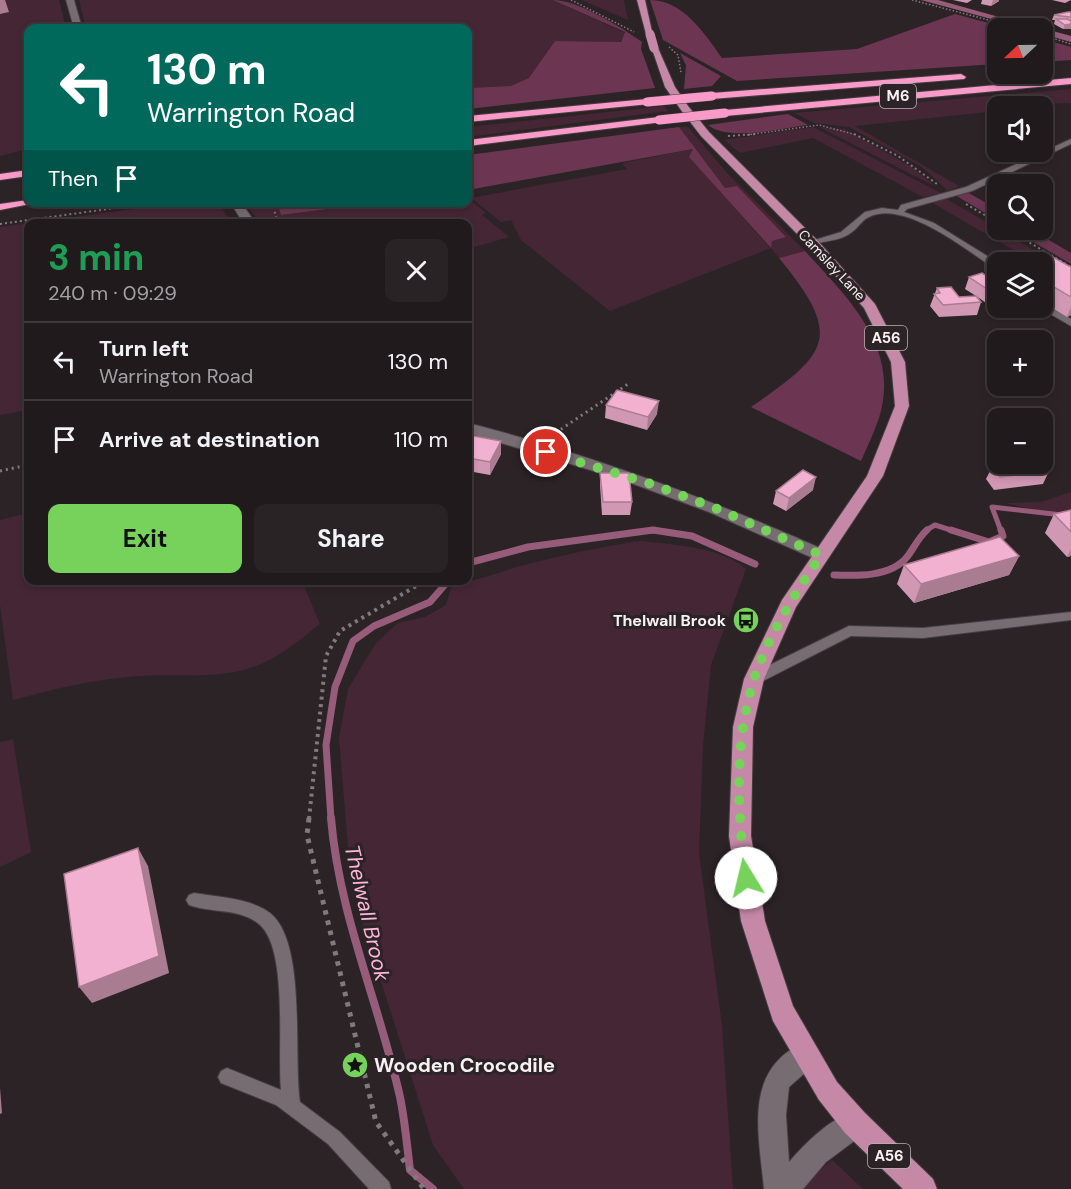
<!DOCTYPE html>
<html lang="en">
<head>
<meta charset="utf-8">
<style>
  body { margin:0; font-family:"DM Sans",sans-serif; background:#292326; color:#f1f3f6; height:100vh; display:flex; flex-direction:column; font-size:22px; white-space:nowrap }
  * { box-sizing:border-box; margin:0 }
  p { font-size:20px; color:#a2a1a4 }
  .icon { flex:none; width:33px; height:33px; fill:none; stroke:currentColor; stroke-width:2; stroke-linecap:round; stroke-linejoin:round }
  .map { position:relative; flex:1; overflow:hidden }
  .sheet { position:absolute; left:24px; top:219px; width:448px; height:366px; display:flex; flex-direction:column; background:#211a1d; border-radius:12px; box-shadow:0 3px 9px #0003,0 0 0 2px #3e383b }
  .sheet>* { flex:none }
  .banner { position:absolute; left:24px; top:24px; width:448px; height:183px; border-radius:12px; box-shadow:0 3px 9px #0003,0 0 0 2px #3e383b; background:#00695c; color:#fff; overflow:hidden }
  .needle { width:39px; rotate:248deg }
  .controls { position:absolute; left:987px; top:18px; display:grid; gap:12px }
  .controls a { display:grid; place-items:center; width:66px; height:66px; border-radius:12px; background:#211a1d; box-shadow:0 3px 9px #0003,0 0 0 2px #3e383b; font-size:30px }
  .pin { position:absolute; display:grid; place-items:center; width:51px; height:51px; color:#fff; margin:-26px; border:3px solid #fff; border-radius:50%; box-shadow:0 2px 6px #0007 }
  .me { position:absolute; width:66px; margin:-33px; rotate:351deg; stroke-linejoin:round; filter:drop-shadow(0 0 4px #0008) }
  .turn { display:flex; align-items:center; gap:21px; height:126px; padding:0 24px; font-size:27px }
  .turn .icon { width:78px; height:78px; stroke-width:2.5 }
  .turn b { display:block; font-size:42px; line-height:51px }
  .then { display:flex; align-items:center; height:57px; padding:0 24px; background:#0003; gap:12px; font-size:22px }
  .round { display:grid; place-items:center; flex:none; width:63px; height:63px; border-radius:12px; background:#292326 }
  .summary { display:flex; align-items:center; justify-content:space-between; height:102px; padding:0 24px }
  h1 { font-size:36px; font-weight:700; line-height:45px; color:#1e9e55 }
  .button { display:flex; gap:12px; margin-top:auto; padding:12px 24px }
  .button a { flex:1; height:69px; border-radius:12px; background:#76d25a; color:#111; font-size:24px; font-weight:700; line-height:69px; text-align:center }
  .button a+a { background:#292326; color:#f1f3f6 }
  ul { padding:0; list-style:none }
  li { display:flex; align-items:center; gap:18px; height:78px; padding:0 24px; border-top:2px solid #3e383b }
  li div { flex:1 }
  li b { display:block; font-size:22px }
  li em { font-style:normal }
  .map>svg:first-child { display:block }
</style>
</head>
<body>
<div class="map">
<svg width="1071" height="1189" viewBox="0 0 1071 1189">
  <rect width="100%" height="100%" fill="#2c2327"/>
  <!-- green -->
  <g fill="#452635" fill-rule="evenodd">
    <polygon points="0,0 59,0 66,28 28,28 28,149 0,156"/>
    <polygon points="79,0 553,0 625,33 620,42 555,41 530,78 511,86 468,88 468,28 86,28"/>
    <polygon points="582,0 624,0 628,20"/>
    <polygon points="1071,89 1071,103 998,106 997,111 855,126 959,186 948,191 922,167 849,127 814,123 794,113"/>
    <polygon points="664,106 668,111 468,137 468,127"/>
    <path d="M679 127H688L728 174 805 251 779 258 771 248 610 311 521 240 511 220 501 222 471 198 627 169 622 163 693 149ZM693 150 725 188 737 186 786 237 772 240 770 248 690 157Z"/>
    <polygon points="813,127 941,193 923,197 813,138 740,153 724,140"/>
    <polygon points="819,127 844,129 912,167 936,187"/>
    <polygon points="468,198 486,213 482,215 509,237 468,249 468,224 260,223 245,203 277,203 281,215 375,203 468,202"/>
    <polygon points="945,198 1071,272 1034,262 931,202"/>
    <polygon points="178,203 218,203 232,223 28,224 28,410 0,415 0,227"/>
    <polygon points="1071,492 1071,512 1047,513 1006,503 1041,502"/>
    <path d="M28 513V580L302 581 320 624C298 641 276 661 247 669 212 679 174 674 138 676 95 679 54 689 13 700L0 605V520Z"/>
    <path d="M639 541C670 544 722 547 746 569L711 665 703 745 699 853 722 1026 733 1189H464L433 1145 364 928 348 847 339 738 348 689 376 643 398 623 425 617 446 605 452 584C478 581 499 572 524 565 562 555 600 547 639 541Z"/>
    <polygon points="13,739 31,852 0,867 0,742"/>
    <polygon points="832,1160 863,1189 798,1189"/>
  </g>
  <!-- forest -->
  <g fill="#6c3652">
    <path d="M553 0C578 0 621 27 642 42L641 49 655 88 468 109V88L511 86 529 78 555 41 621 42 625 32Z"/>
    <path d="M650 0C683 0 705 34 722 58L857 49 955 14 1007 28H998L997 64 737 81 663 40Z"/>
    <polygon points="1043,39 1071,47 1071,60 1043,62"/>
    <polygon points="680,53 721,76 712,86 684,89 686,65"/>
    <path d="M788 114 808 125C782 128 729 142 708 125Z"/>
    <polygon points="679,127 725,188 737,186 786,237 772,241 771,248 689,157 693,149 468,190 468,155"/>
    <polygon points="967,192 997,209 997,220 955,195"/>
    <polygon points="277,202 375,202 375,203 281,215"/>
    <polygon points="1013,230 1032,230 1071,253 1071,264"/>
    <path d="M805 251C848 298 901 348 879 418 874 433 867 447 861 461L751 407C829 353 844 337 779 258Z"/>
  </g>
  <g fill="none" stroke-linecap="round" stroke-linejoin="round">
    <!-- stream-far2 -->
    <g stroke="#975c79" stroke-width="5">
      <polyline points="645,531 662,531"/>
      <polyline points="925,531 935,525 954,531"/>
      <polyline points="1001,531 992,507 1071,516"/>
    </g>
    <!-- stream-far1 -->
    <g stroke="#975c79" stroke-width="7">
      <polyline points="951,530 989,542 1003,536 1001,530"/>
      <polyline points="468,563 528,547 653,530 692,536 755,564"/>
      <path d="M834 575C857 576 891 577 907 557 914 548 918 538 927 530"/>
      <polyline points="331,819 326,745 335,687 353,641 374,626 430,602 449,580"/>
    </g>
    <!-- stream -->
    <path stroke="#975c79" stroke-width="8" d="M331 818C339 915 379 1003 400 1097 405 1121 407 1146 410 1170L433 1189"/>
    <!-- canal -->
    <g fill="#975c79" fill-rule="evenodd">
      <polygon points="921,0 938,0 1039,28 1024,28"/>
      <polygon points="1039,28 1042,28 1071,36 1071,42 1042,34 1042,28"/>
    </g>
    <defs>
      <g id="lane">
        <path d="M1071 139V144L972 191 907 209 904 212 934 223 992 259 993 270 998 274V280L985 271V262C959 244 901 200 869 217 862 220 858 228 852 232 841 241 825 241 812 244L808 242 841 232 865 212 882 208 898 210 901 205 966 187Z"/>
        <polygon points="1042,303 1071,319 1071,326 1040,308 1042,308"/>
        <polygon points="1071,612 1071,620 923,638 851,636 759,683 749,683 748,679 749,675 849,626 923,628"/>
        <path d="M194 893C218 897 250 898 270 913 307 942 293 1056 300 1102L340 1132 389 1182 391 1189H369L328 1144 276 1105 221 1083 218 1077 221 1071 227 1068 281 1090C277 1051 289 949 259 924 240 908 210 913 189 905L186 900 189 895Z"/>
      </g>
      <g id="secondary">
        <polygon points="66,0 74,0 82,28 74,28"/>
        <polygon points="230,202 241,202 256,224 244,224"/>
        <path d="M468 423C592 455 710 499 827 551L830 555 827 559H815L709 512 620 479 468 433Z"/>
        <path d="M806 1042 815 1046 819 1055 815 1064 789 1087 786 1115 789 1162C807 1141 829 1120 855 1110L865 1113 868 1123 865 1133 826 1162 803 1189H764C759 1134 742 1068 806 1042Z"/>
      </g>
      <g id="primary">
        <polygon points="637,0 645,0 653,36 646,34"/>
        <polygon points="651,46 658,48 675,87 688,106 709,132 816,239 875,304 905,362 909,406 883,476 796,607 764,679 753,727 751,836 765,921 793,1006 837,1082 865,1113 933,1179 937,1189 903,1189 845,1133 819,1100 773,1021 741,921 729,836 733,727 744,679 782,600 867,476 895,406 891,362 864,308 808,245 701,136 681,110 665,87"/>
      </g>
      <g id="highway">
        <polygon points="961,74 966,77 964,79 712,99 707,96 712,93"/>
        <polygon points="1071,78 1071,84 725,116 720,113 725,110"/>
        <polygon points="647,99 652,102 650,104 468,122 468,116"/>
        <polygon points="659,117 664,120 663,122 468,146 468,140"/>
        <polygon points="28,170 28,176 0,180 0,174"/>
        <polygon points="28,200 28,202 40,202 0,210 0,204"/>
      </g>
    </defs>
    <!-- lane casing -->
    <use href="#lane" stroke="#463e42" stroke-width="2"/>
    <!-- secondary casing -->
    <use href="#secondary" stroke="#463e42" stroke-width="2"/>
    <!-- primary casing -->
    <use href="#primary" stroke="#463e42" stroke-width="2"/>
    <!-- highway casing -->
    <use href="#highway" stroke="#463e42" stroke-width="2"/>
    <!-- path-far4 -->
    <g stroke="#81797c" stroke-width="1.5" stroke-dasharray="1.5 2" stroke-linecap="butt">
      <polyline points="571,0 634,32"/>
      <polyline points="912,0 1019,28"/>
      <polyline points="1042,35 1071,44"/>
      <polyline points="669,47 678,55 681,73"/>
      <polyline points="747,135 819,125 857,135"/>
    </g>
    <!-- path-far3 -->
    <g stroke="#81797c" stroke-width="2" stroke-dasharray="2 3" stroke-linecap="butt">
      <polyline points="854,134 898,156 937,184"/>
      <polyline points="728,136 758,134"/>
      <polyline points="272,202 276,217 282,224"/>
      <polyline points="966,204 998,223"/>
      <polyline points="0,224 158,202"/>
      <polyline points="1008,230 1071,267"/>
    </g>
    <!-- path-far2 -->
    <g stroke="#81797c" stroke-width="3" stroke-dasharray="2 4" stroke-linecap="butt">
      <polyline points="551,436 628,384"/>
      <polyline points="0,471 28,465"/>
    </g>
    <!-- path-far1 -->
    <polyline stroke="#81797c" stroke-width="4" stroke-dasharray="3 4.5" stroke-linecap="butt" points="309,819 326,656 340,631 416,586 419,580"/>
    <!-- path -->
    <polyline stroke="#81797c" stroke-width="5" stroke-dasharray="4.5 6" stroke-linecap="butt" points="309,818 307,835 376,1122 424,1189"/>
    <!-- lane -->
    <use href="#lane" fill="#776c71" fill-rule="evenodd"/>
    <!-- secondary -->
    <use href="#secondary" fill="#776c71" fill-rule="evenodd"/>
    <!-- primary -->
    <use href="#primary" fill="#c588a6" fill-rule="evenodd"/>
    <!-- highway -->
    <use href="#highway" fill="#f99ac9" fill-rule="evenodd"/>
    <defs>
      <polyline id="primary-bridge" points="650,34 654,48"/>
      <g id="highway-bridge">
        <polyline points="647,102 712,96"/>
        <polyline points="659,120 725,113"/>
      </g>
    </defs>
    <!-- primary-bridge casing -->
    <use href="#primary-bridge" stroke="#463e42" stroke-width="10" stroke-linecap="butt"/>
    <!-- highway-bridge casing -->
    <use href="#highway-bridge" stroke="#463e42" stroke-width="10" stroke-linecap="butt"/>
    <!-- primary-bridge -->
    <use href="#primary-bridge" stroke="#c588a6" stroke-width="9"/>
    <!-- highway-bridge -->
    <use href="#highway-bridge" stroke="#f99ac9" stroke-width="9"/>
  </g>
  <!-- wall -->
  <g fill="#d198b4">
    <polygon points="953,0 972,0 967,3"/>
    <polygon points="982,0 999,0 999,1 991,6 981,4"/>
    <polygon points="1052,0 1071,0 1065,3"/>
    <polygon points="1071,12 1071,29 1063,29 1054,24 1055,20 1052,20 1054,15"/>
    <polygon points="1042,251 1071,267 1071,315 1067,317 1042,302 1042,262 1009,262 1010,261"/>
    <polygon points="969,277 998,283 998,305 992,307 976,296 981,302 977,315 939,317 930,306 937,288 959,297 976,296 965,289"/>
    <polygon points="606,405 657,414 647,430 605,418"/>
    <polygon points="468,435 501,441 501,454 490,475 468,471"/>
    <polygon points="992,467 1049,471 1043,484 994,490 986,479"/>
    <polygon points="600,473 632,502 630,515 602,515 600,485"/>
    <polygon points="813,490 786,511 773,504 776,491"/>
    <polygon points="1071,510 1071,556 1067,557 1045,533 1054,514"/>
    <polygon points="1019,556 1009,575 914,603 897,584 904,565"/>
  </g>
  <!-- shaded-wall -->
  <g fill="#aa7c92">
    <polygon points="0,0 5,0 9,12 0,14"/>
    <polygon points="993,0 999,0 999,1 991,6"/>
    <polygon points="1071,24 1071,29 1063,29 1065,25"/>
    <polygon points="998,294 998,305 992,307 996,295"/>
    <polygon points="1071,307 1071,315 1067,317"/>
    <polygon points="659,401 657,414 647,430 648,417"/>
    <polygon points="501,441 501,454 490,475 490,462"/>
    <polygon points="816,477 813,490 786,511 789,498"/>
    <polygon points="1071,549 1071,556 1067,557"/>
    <polygon points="1019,556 1009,575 914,603 921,584"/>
    <polygon points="138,848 148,866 169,973 92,1003 79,987"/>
    <polygon points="0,1088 2,1113 0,1114"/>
  </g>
  <!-- building -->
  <g fill="#f3b1d1" stroke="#aa7c92" stroke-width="1.5">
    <polygon points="1068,12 1071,12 1071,17 1069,17 1054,15"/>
    <polygon points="1056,19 1067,19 1071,21 1071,24 1065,25"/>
    <polygon points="1042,251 1071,267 1071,297 1042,280 1042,262 1012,262 1010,261"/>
    <polygon points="982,273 998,283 998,294 996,295 969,277"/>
    <polygon points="951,287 959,297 976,296 981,302 943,305 934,294 940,293 937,288"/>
    <polygon points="617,390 659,401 648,417 606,405"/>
    <polygon points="468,435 501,441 490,462 468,458"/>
    <polygon points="1017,464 1042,464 1049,471 1000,477 992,467"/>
    <polygon points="803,470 816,477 789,498 776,491"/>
    <polygon points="600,473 629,473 632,502 603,502"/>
    <polygon points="1071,510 1071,532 1054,514"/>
    <polygon points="1000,537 1019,556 921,584 904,565"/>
    <polygon points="138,848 159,956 79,987 64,874"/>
  </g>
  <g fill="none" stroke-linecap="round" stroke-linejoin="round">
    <!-- route -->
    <path stroke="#76d25a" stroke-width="10" stroke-dasharray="0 18" d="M546 452 648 483 715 508 821 555C795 594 769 634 754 679 734 742 737 814 746 878"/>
  </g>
  <!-- icons -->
  <defs>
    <symbol id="bus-disc" viewBox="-11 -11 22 22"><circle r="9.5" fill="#76d25a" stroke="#2c2327"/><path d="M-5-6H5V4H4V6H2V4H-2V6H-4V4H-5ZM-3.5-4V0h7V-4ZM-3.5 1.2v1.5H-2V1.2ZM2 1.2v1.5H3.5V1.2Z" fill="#111"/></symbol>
    <symbol id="sight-disc" viewBox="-11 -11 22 22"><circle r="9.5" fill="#76d25a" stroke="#2c2327"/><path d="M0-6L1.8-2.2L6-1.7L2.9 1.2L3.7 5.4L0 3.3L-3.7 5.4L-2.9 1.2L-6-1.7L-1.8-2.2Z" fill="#111"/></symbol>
  </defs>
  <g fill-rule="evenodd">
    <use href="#bus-disc" x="731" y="605" width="30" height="30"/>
    <use href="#sight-disc" x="340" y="1050" width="30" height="30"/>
  </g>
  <g text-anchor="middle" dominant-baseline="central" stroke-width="6" stroke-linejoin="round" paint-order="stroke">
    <!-- far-street labels -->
    <g font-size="14" fill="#f7f1f3" stroke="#2c2327">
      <text transform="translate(832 265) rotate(47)">Camsley Lane</text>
    </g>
    <!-- shield labels -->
    <g fill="#2c2327" stroke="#bab3b6" stroke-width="1.5">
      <rect x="880" y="84" width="36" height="24" rx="4.5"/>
      <rect x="865" y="326" width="42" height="24" rx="4.5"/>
      <rect x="868" y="1144" width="42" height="24" rx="4.5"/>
    </g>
    <g font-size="15" font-weight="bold" fill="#f7f1f3">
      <text x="898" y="96">M6</text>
      <text x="886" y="338">A56</text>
      <text x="889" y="1156">A56</text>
    </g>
    <!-- poi labels -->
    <g font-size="16" font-weight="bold" fill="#f7f1f3" stroke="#2c2327" text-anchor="end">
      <text x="726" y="620">Thelwall Brook</text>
    </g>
    <!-- near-poi labels -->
    <g font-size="20" font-weight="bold" fill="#f7f1f3" stroke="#2c2327" text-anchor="start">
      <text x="374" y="1065">Wooden Crocodile</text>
    </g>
    <!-- near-water labels -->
    <g font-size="21" font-style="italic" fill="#fdb6d8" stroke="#2c2327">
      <text transform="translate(367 913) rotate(77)">Thelwall Brook</text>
    </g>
  </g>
</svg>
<div class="controls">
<a><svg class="needle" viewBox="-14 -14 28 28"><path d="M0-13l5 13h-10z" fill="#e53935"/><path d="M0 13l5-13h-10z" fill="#a2a1a4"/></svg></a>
<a><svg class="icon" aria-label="sound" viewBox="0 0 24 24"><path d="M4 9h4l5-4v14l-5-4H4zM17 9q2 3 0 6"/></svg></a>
<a><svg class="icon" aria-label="search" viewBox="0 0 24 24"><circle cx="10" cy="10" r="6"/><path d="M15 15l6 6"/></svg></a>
<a><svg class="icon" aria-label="layers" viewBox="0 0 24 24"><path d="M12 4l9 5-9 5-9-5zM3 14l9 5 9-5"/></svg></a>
<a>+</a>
<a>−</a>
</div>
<div class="pin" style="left:546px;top:452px;background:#d93025"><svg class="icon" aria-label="arrive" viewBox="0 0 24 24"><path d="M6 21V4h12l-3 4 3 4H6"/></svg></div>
<svg class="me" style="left:746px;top:878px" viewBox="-20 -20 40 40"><circle r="19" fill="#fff"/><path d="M0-13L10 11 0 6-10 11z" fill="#76d25a"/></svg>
<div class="banner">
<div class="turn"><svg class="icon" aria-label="left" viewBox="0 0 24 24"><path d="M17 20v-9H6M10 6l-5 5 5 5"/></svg><div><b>130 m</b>Warrington Road</div></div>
<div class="then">Then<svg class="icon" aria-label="arrive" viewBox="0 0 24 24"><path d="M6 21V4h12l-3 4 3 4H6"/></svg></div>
</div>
<section class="sheet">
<div class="summary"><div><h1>3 min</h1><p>240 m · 09:29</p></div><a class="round"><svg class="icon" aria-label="close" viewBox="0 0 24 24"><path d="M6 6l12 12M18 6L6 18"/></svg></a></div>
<ul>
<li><svg class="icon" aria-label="left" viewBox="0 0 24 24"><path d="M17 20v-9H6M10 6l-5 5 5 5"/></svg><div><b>Turn left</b><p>Warrington Road</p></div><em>130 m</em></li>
<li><svg class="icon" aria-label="arrive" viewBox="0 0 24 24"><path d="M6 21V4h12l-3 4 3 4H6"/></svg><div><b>Arrive at destination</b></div><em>110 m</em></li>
</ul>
<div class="button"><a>Exit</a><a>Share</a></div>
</section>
</div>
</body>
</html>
